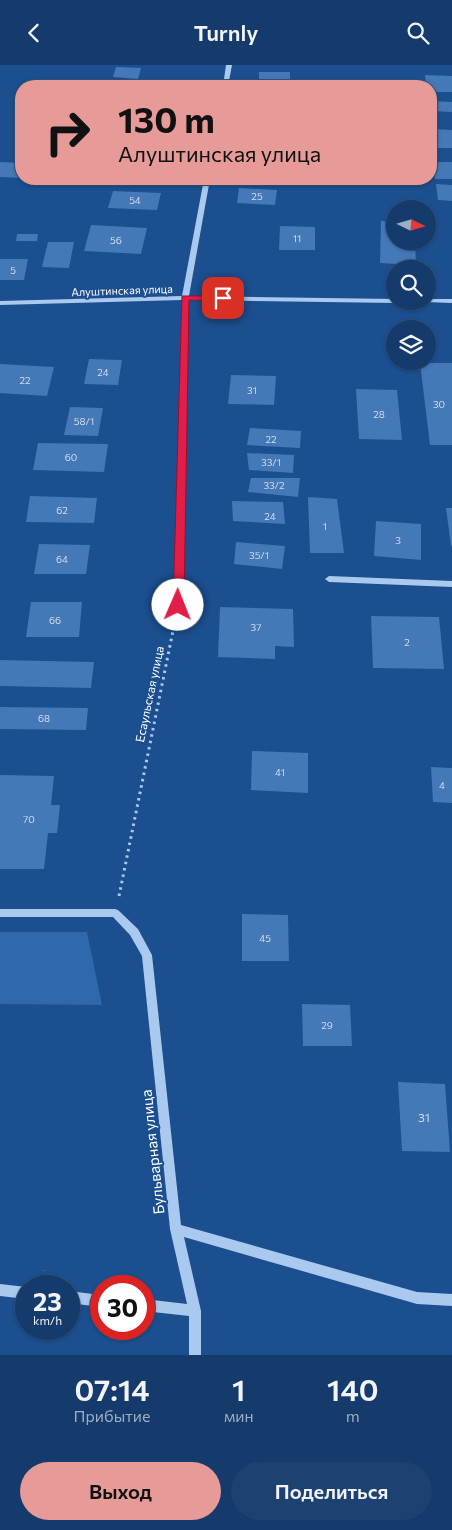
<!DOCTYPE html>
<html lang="ru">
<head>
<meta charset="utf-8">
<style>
  body { margin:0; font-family:Commissioner,sans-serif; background:#1d4271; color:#f1f3f6; height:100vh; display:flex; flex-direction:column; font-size:19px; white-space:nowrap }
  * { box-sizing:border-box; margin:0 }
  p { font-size:16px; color:#9dadc1 }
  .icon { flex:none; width:28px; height:28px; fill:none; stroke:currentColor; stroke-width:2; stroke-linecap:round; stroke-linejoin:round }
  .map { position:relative; height:1290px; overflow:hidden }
  .sheet { display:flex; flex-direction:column; background:#143b6b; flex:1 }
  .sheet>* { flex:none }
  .hud { position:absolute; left:15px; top:15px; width:422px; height:105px; border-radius:20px; box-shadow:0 1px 4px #0004,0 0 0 1px #33557e; background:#e69b98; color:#111; overflow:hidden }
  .needle { width:32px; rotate:95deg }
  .tools { position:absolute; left:386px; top:135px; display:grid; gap:10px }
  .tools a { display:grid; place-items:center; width:50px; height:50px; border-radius:50%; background:#143b6b; box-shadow:0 1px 4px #0004,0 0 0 1px #33557e; font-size:25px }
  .speed { position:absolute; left:15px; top:1210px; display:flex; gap:10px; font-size:25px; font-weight:700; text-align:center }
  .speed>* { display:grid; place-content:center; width:65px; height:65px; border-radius:50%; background:#143b6b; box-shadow:0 1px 4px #0004,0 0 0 1px #33557e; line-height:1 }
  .speed small { font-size:12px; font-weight:400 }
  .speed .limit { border:8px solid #d22; background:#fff; color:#111 }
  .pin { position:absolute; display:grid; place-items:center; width:42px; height:42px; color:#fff; margin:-21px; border-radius:10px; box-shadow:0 2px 8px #0006 }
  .me { position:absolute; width:55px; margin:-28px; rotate:1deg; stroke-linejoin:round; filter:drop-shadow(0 0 4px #0008) }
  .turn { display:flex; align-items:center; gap:18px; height:105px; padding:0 20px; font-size:22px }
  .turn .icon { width:65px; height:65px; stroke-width:2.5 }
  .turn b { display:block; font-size:35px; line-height:42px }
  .eta { display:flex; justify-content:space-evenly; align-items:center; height:85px; text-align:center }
  .eta b { font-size:30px; font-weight:600; line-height:35px }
  .primary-button { display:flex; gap:10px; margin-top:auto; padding:10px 20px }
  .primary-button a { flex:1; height:58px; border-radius:30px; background:#e69b98; color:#111; font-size:20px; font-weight:600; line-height:58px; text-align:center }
  .primary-button a+a { background:#1d4271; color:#f1f3f6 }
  header { display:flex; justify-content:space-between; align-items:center; height:65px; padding:0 20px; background:#143b6b; font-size:22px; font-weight:600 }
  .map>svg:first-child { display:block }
</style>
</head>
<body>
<header><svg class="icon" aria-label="back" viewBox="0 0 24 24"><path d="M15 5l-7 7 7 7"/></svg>Turnly<svg class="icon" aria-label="search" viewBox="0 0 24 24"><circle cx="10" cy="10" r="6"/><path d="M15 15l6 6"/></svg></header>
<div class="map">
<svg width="452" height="1290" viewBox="0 0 452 1290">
  <rect width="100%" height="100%" fill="#1b4f8f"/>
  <!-- green -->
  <polygon fill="#2e69ad" points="0,867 87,867 102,940 0,939"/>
  <!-- building -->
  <g fill="#4478b7">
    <polygon points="116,2 141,3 138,14 113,12"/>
    <rect x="259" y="7" width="31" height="14"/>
    <polygon points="425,10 452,11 452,27 431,27 431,21 426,21"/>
    <polygon points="431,36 452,37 452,47 431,46"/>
    <polygon points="435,64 452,65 452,83 437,83"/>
    <polygon points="0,97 21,98 21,113 0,112"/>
    <polygon points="434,97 452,97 452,114 435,114"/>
    <polygon points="436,119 452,120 452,136 438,135"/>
    <polygon points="239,123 277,125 275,140 237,138"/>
    <polygon points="113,126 161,128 157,145 108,143"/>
    <polygon points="381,156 395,157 395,176 415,176 416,200 380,198"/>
    <polygon points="91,160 147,163 141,189 84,186"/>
    <polygon points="280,161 315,162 315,185 279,185"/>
    <polygon points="17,169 38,169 37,176 16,176"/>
    <polygon points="48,177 74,177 69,203 42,202"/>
    <polygon points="0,194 28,194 24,215 0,215"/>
    <polygon points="89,294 122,295 118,320 84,319"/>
    <polygon points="420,298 452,298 452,380 430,380"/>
    <polygon points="0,299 54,302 47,331 0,328"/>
    <polygon points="231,310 276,311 274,340 228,339"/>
    <polygon points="356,324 397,325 402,375 359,374"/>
    <polygon points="70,342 103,343 98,371 64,370"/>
    <polygon points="250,363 301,366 300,383 247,380"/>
    <polygon points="38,378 108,379 104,407 33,405"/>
    <polygon points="247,388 294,390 293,408 249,405"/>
    <polygon points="251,413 300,413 298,432 248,427"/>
    <polygon points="30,431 97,433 94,458 26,457"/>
    <polygon points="308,432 337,434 344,488 310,488"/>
    <polygon points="232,436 283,437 285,459 233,456"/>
    <polygon points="446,443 452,443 452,481 451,481"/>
    <polygon points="376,456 421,459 421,495 374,491"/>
    <polygon points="236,477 285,481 282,504 234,499"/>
    <polygon points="39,479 90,480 86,509 34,509"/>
    <polygon points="31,537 82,537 79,572 26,572"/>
    <polygon points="220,542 293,544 294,582 275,581 275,594 218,592"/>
    <polygon points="371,551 439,552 444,604 373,603"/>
    <polygon points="0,595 94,597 91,623 0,621"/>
    <polygon points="0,642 88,643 86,665 0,664"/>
    <polygon points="252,686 308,688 308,728 251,725"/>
    <polygon points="431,702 452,703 452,738 433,737"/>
    <polygon points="0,710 54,711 51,740 60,740 57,768 48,768 44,804 0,804"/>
    <polygon points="242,849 288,850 289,896 242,896"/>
    <polygon points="302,939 350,940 352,981 303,981"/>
    <polygon points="398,1017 445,1019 450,1087 402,1086"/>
  </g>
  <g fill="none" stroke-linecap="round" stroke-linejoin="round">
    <!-- path-far1 -->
    <polyline stroke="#a9c9ee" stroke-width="3" stroke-dasharray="2.5 4" stroke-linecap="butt" points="119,831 175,556"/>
    <!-- path -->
    <polyline stroke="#a9c9ee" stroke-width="4" stroke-dasharray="3 5" stroke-linecap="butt" points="42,1221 43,1205"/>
    <!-- minor -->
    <g fill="#a9c9ee" fill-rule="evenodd">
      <polygon points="226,0 232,0 228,21 223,21"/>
      <polygon points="204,114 210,114 189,231 395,234 395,236 398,236 395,238 188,235 182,540 178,543 174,540 182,235 0,240 0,236 182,231"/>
      <polygon points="428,234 452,234 452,238 426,237 425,236 428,236"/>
      <polygon points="329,511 452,516 452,522 329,517 325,514"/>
      <polygon points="0,844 115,844 118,845 138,864 152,890 181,1160 417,1227 452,1229 452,1241 417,1239 184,1172 201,1246 201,1290 189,1290 189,1251 144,1246 144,1234 187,1239 170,1164 142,891 130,870 113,852 0,852"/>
      <polygon points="0,1219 26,1222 26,1234 0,1231"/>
      <polygon points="69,1226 101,1230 101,1242 69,1238"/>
    </g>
  </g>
  <!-- route -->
  <polygon fill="#e11d48" stroke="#92132f" points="182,231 223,231 227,233 223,236 189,235 184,540 178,544 173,540"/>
  <g text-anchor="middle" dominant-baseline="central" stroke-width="4" stroke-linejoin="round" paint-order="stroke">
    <!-- number labels -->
    <g font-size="10" fill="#d0dded">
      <text x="257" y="131">25</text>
      <text x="135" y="135">54</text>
      <text x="297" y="173">11</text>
      <text x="116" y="175">56</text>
      <text x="13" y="205">5</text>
      <text x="103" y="307">24</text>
      <text x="25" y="315">22</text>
      <text x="252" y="325">31</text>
      <text x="439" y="339">30</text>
      <text x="379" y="349">28</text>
      <text x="84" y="356">58/1</text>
      <text x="271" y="374">22</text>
      <text x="71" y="392">60</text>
      <text x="271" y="397">33/1</text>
      <text x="274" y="420">33/2</text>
      <text x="62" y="445">62</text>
      <text x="270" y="451">24</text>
      <text x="325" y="461">1</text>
      <text x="398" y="475">3</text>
      <text x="259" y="490">35/1</text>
      <text x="62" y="494">64</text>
      <text x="55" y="555">66</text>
      <text x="256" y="562">37</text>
      <text x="407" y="577">2</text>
      <text x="44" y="653">68</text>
      <text x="280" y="707">41</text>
      <text x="442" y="720">4</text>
      <text x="29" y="754">70</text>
      <text x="265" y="873">45</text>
      <text x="327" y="960">29</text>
    </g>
    <!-- far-street labels -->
    <g font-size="11" fill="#fff" stroke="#1b4f8f">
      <text transform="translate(122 225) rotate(-2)">Алуштинская улица</text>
    </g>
    <!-- street labels -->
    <g font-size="12" fill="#fff" stroke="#1b4f8f">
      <text transform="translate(149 629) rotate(-78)">Есаульская улица</text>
    </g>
    <!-- near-number labels -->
    <g font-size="12" fill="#d0dded">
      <text x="424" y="1052">31</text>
    </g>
    <!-- near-street labels -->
    <g font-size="15" fill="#fff" stroke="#1b4f8f">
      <text transform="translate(152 1087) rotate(-96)">Бульварная улица</text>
    </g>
  </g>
</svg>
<div class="tools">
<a><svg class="needle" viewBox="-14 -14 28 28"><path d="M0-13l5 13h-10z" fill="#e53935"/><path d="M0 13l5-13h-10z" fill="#9dadc1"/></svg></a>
<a><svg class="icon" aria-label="search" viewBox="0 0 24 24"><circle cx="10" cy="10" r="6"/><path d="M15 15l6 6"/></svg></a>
<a><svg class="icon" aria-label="layers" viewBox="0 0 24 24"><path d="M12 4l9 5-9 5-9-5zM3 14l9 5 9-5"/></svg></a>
</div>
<div class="speed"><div>23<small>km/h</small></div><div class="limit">30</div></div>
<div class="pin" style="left:223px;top:233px;background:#d93025"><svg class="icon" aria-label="arrive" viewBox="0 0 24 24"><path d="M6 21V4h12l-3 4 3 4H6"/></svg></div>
<svg class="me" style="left:178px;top:540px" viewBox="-20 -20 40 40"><circle r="19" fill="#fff"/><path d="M0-13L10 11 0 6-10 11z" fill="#e11d48"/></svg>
<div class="hud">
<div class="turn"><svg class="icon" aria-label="right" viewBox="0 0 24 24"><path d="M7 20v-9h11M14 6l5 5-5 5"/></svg><div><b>130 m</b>Алуштинская улица</div></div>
</div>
</div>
<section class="sheet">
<div class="eta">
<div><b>07:14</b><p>Прибытие</p></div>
<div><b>1</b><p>мин</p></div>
<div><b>140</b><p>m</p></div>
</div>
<div class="primary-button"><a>Выход</a><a>Поделиться</a></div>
</section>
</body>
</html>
